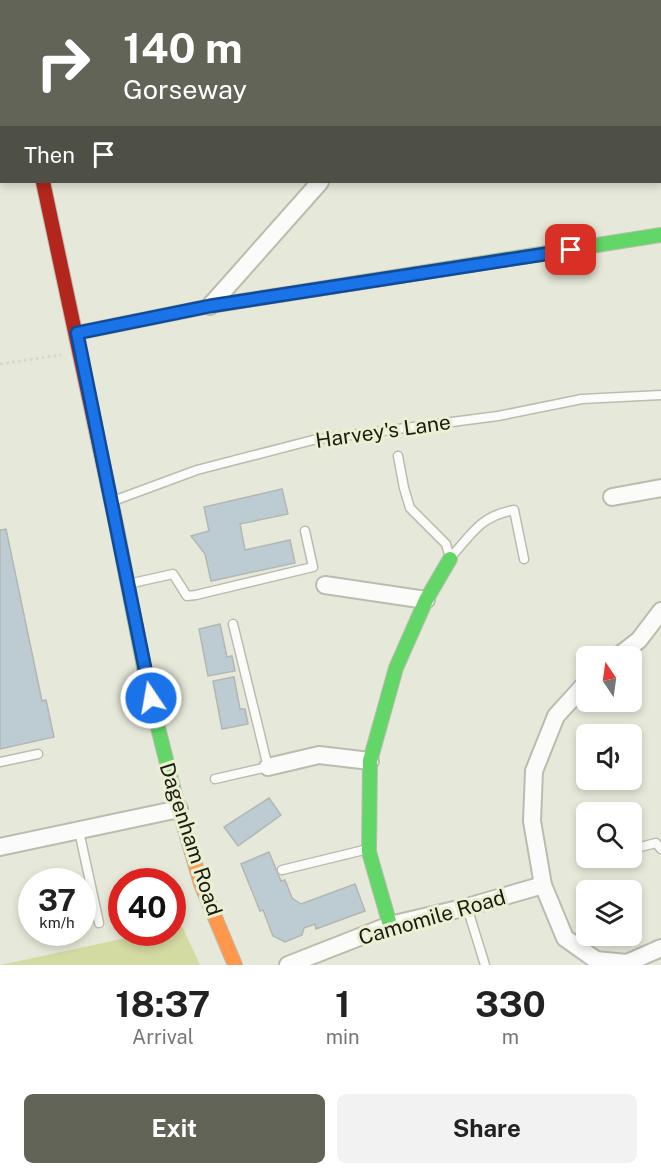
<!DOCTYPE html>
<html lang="en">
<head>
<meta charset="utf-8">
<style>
  body { margin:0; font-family:"Public Sans",sans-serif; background:#f2f2f2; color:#222; height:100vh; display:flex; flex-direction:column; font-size:22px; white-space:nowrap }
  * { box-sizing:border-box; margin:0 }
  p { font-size:20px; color:#767676 }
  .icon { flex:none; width:33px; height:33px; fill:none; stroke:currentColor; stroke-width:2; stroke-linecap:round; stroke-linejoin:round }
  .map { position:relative; height:965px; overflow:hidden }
  .drawer { display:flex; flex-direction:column; background:#fff; flex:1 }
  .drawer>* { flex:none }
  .top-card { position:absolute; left:0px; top:0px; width:662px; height:183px; box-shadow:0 3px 9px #0003; background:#626458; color:#fff; overflow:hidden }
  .needle { width:39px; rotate:347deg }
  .controls { position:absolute; left:576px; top:646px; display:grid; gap:12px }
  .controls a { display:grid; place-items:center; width:66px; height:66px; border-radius:9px; background:#fff; box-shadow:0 3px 9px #0003; font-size:30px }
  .speed { position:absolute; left:18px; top:868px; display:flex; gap:12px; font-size:30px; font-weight:700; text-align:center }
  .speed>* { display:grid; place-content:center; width:78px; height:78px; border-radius:50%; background:#fff; box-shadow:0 3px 9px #0003; line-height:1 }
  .speed small { font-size:15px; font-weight:400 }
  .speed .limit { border:9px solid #d22; background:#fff; color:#111 }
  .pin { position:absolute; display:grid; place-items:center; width:51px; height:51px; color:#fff; margin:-26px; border-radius:12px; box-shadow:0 3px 9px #0006 }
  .me { position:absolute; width:66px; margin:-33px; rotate:348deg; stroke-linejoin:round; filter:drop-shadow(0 0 4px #0008) }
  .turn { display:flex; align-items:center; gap:21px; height:126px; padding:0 24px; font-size:27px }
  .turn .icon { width:78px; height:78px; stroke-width:2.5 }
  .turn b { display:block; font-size:42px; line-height:51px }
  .then { display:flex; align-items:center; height:57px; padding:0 24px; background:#0003; gap:12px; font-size:22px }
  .eta { display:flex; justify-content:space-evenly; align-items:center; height:102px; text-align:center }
  .eta b { font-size:36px; font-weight:700; line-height:42px }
  .cta { display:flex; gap:12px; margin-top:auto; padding:12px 24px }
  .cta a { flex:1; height:69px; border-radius:9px; background:#626458; color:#fff; font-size:24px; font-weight:700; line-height:69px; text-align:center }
  .cta a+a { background:#f2f2f2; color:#222 }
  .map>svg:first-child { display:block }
</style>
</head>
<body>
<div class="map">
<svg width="661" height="965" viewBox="0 0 661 965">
  <rect width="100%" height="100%" fill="#e6e9d9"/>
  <!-- green -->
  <polygon fill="#d3daa2" points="182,926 200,965 0,965 150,933 172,933 173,928"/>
  <!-- building -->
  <g fill="#bdccd3" stroke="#b2b7b4" stroke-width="1.5">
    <polygon points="282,489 288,514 240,524 245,550 290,540 295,563 211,581 205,554 191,536 209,531 204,507"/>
    <polygon points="6,529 42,701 46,700 54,737 0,749 0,530"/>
    <polygon points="220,624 227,657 232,656 235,671 208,676 199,629"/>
    <polygon points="234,677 240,709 245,709 248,724 222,729 213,681"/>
    <polygon points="269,798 281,815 238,846 224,827"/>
    <polygon points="269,852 281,881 285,880 292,898 301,904 355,884 365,911 316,929 315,924 304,928 302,935 285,942 273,936 263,910 260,911 241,864"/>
  </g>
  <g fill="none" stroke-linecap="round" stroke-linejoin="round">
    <defs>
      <g id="lane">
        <polyline points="398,456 404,488 410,508 446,544 450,558"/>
        <polyline points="113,501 197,470 313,440 498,416 582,399 661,395"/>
        <path d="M450 558C472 534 480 516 514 510L524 559"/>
        <polyline points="128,584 173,574 187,596 196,595 313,567 305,531"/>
        <polyline points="0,762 38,754"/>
        <polyline points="215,779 268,767 233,624"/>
        <polyline points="79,831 99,923"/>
        <polyline points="632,849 656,843 661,849"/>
        <polyline points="282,870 368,849"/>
        <polyline points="467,907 485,965"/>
      </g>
      <g id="street">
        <polyline points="480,2 481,0"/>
        <polyline points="0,78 2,78"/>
        <polyline points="210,306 320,182"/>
        <polyline points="612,497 661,488"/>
        <polyline points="325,585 426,600"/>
        <polyline points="617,657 639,640 661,611"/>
        <polyline points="586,683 556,716 534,771 532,821 543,885 565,938 596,960 627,963 661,948"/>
        <polyline points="268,767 319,755 370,761"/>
        <polyline points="0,847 179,809"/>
        <polyline points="288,965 390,925 467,907 543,885"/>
      </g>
      <g id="fast">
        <polyline points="77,333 210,306 661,235"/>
        <polyline points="116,524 148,688 175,795"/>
        <polyline points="390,925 369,852 370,761 396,668 426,600 450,559"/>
      </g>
      <g id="slow">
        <polyline points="11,0 11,2"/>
        <polyline points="175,795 201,884 235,965"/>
      </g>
      <polyline id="jam" points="43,182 116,524"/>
    </defs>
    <!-- lane casing -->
    <use href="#lane" stroke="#babcb0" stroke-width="11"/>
    <!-- street casing -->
    <use href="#street" stroke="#babcb0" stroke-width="20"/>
    <!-- fast casing -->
    <use href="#fast" stroke="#babcb0" stroke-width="16"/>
    <!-- slow casing -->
    <use href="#slow" stroke="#babcb0" stroke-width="16"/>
    <!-- jam casing -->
    <use href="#jam" stroke="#babcb0" stroke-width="16"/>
    <!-- path -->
    <polyline stroke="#d7d7d3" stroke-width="3" stroke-dasharray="3 3" stroke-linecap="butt" points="0,364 61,355"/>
    <!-- lane -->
    <use href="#lane" stroke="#fbfcf9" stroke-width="8"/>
    <!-- street -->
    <use href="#street" stroke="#fbfcf9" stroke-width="16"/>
    <!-- fast -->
    <use href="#fast" stroke="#63d668" stroke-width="14"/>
    <!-- slow -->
    <use href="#slow" stroke="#ff974d" stroke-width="14"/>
    <!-- jam -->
    <use href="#jam" stroke="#b3261e" stroke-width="14"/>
  </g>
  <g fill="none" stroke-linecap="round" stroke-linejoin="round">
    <defs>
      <polyline id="route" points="151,698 77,333 210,306 571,250"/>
    </defs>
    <!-- route casing -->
    <use href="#route" stroke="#114b97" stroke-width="15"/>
    <!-- route -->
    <use href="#route" stroke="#1a73e8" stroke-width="10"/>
  </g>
  <g text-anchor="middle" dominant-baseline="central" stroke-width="6" stroke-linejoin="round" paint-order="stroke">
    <!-- street labels -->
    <g font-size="21" fill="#1b1c12" stroke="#ebf0d2">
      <text transform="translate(383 431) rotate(-8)">Harvey's Lane</text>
      <text transform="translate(191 839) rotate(72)">Dagenham Road</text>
      <text transform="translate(432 917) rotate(-16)">Camomile Road</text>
    </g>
  </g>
</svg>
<div class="controls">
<a><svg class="needle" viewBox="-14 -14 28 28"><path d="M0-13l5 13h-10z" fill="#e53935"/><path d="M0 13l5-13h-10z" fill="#767676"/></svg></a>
<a><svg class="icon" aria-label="sound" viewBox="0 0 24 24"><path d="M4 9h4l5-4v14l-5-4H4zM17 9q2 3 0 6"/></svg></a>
<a><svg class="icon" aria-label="search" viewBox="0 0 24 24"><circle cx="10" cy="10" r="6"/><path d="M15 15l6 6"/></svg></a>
<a><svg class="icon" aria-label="layers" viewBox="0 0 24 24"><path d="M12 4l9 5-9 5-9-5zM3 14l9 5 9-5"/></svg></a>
</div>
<div class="speed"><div>37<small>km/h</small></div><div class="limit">40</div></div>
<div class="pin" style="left:571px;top:250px;background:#d93025"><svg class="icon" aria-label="arrive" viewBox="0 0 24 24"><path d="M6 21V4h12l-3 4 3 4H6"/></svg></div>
<svg class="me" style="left:151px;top:698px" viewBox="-20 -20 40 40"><circle r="17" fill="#1a73e8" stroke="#fff" stroke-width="3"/><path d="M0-11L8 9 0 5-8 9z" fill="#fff"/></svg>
<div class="top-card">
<div class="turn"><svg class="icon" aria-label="right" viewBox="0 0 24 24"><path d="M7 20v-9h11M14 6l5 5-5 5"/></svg><div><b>140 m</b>Gorseway</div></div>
<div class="then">Then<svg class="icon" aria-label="arrive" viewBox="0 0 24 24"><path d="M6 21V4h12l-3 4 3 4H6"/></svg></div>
</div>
</div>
<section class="drawer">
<div class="eta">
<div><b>18:37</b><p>Arrival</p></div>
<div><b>1</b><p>min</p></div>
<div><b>330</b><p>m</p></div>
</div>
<div class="cta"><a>Exit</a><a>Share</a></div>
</section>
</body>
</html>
